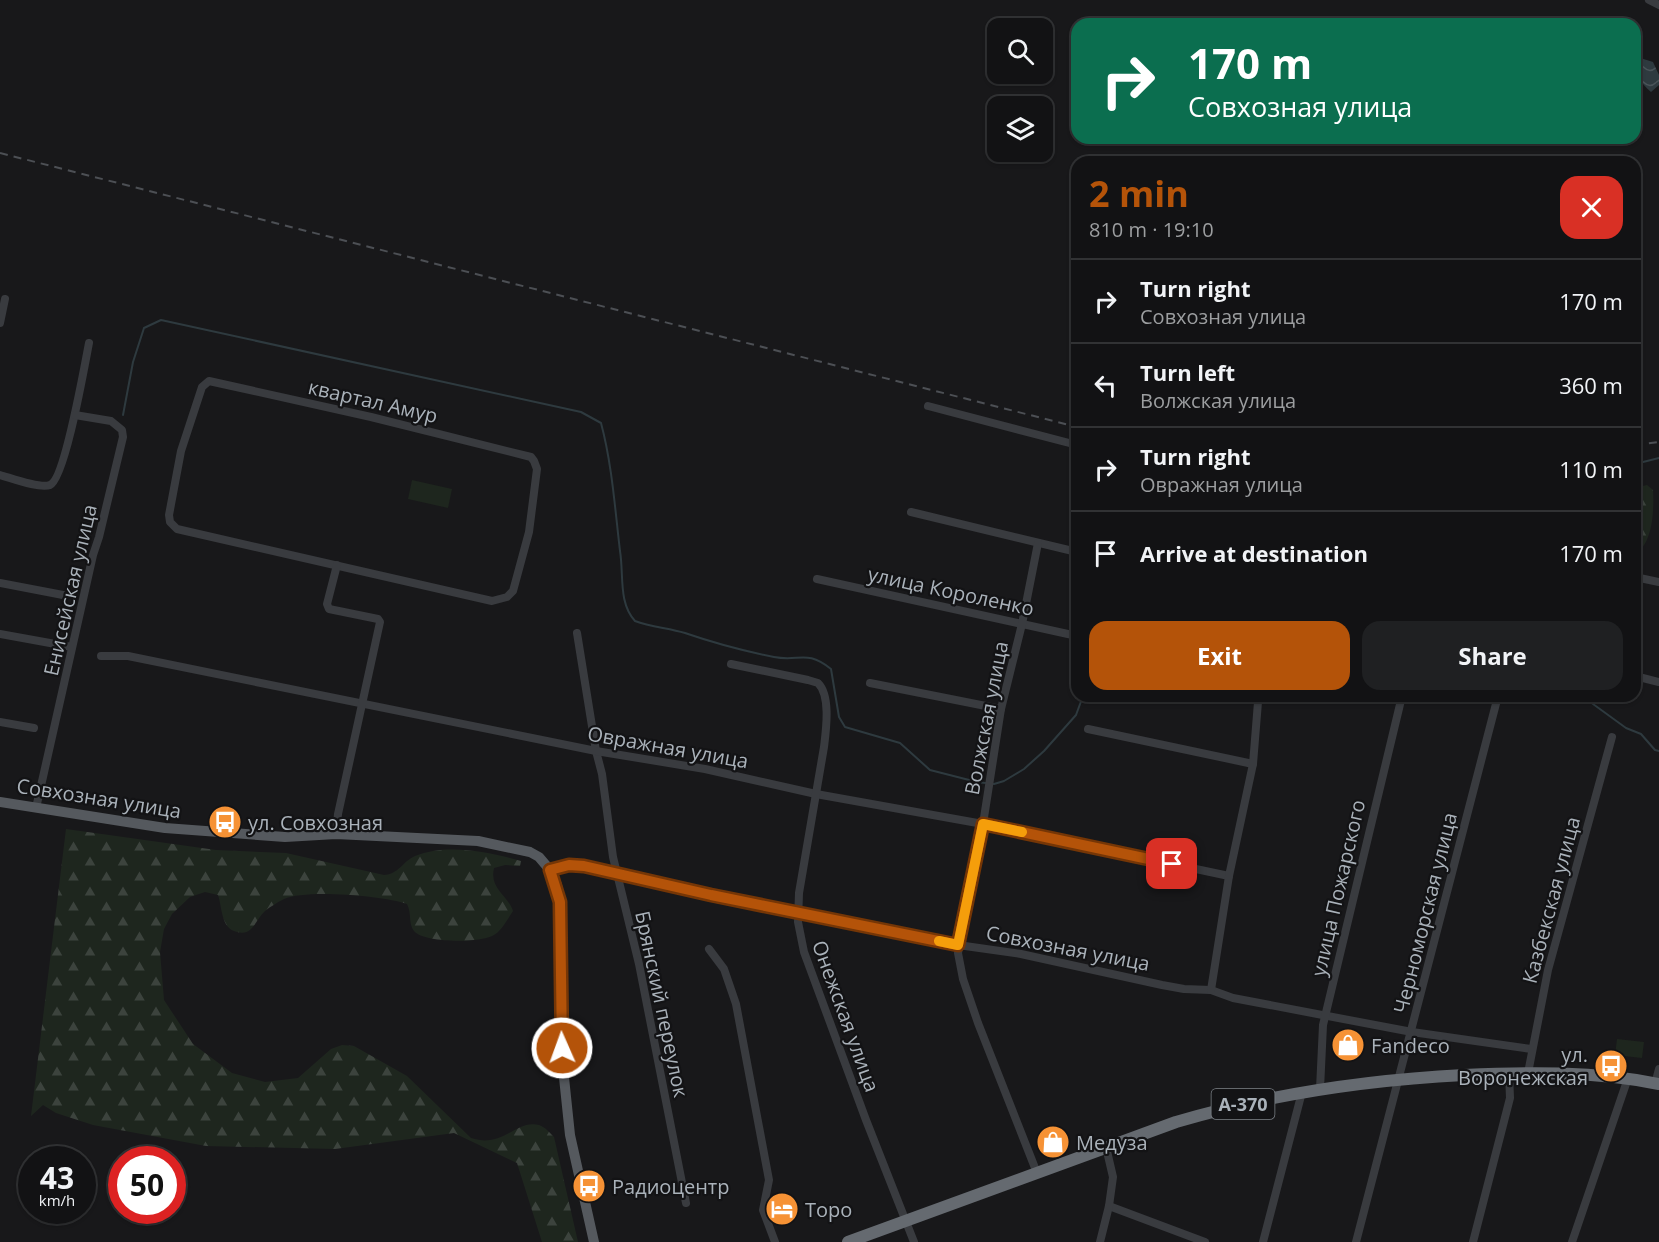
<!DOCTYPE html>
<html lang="en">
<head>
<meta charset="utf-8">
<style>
  body { margin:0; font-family:"Open Sans",sans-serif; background:#1f2022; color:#f1f3f6; height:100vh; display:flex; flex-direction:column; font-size:22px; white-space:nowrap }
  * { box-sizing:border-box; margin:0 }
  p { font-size:20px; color:#9c9ea0 }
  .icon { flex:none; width:33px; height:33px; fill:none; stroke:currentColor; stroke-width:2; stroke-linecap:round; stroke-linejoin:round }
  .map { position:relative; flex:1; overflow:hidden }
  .panel { position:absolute; left:1071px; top:156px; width:570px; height:546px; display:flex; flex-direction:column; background:#121214; border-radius:18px; box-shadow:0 2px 4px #0004,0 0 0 2px #313234 }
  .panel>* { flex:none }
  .hud { position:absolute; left:1071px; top:18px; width:570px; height:126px; border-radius:18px; box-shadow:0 2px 4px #0004,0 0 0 2px #313234; background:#0b6e4f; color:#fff; overflow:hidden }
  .buttons { position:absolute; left:987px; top:18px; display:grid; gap:12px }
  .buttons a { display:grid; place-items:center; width:66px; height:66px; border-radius:12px; background:#121214; box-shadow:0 2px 4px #0004,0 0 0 2px #313234; font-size:30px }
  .speed { position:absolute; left:18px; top:1146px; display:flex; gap:12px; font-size:30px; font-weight:700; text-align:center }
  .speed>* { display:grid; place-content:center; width:78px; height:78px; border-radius:50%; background:#121214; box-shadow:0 2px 4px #0004,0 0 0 2px #313234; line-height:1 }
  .speed small { font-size:15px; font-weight:400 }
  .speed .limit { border:9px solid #d22; background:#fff; color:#111 }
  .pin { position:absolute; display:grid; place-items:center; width:51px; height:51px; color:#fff; margin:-26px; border-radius:12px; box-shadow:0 3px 9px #0006 }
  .me { position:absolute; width:66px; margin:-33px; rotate:358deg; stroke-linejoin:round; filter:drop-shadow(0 0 4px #0008) }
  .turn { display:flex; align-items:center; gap:21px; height:126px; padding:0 18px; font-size:27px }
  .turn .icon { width:78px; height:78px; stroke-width:2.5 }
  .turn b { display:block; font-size:42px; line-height:51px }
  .round { display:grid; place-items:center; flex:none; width:63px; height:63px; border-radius:18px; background:#1f2022 }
  .overview { display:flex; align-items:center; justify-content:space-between; height:102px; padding:0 18px }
  h1 { font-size:36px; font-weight:700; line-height:45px; color:#b45309 }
  .primary-button { display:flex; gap:12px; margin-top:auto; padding:12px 18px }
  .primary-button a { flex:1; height:69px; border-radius:18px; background:#b45309; color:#fff; font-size:24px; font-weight:700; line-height:69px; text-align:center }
  .primary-button a+a { background:#1f2022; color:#f1f3f6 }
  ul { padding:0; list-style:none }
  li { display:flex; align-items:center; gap:18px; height:84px; padding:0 18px; border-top:2px solid #313234 }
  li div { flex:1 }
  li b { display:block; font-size:22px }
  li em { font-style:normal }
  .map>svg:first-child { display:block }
</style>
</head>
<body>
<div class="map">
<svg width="1659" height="1242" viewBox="0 0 1659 1242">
  <defs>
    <pattern id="forest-firs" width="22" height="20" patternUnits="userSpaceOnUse" patternTransform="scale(1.5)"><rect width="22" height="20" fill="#1e261e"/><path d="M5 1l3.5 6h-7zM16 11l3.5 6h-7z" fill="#3c433d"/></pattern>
    <pattern id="water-waves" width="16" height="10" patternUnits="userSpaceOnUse" patternTransform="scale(1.5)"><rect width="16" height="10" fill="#2e3a3f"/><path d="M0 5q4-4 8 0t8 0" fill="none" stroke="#4a5459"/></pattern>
  </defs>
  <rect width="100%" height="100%" fill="#18181a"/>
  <!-- forest -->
  <g fill="url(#forest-firs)">
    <path d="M1647 485 1653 490C1654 511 1653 541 1636 554L1635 490 1639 487Z"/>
    <path d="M66 829 216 850 286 853 384 875C399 874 402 862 415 856 447 843 489 852 521 861L520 866 505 865 494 868C489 889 508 895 513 911 507 920 501 932 492 936 478 943 424 943 414 931 408 923 412 913 407 904 384 896 306 889 284 899 278 902 270 907 265 911 254 921 253 938 234 931 221 926 222 906 218 895L205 892 190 897 172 914 164 929 160 952 164 1000 193 1044 232 1073 265 1082 298 1078 331 1049 342 1045 354 1046 407 1076 471 1138C503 1149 516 1119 539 1125 545 1127 550 1133 554 1137L578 1242H542L517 1163 454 1133 335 1149 206 1146 93 1125 56 1113 43 1105 31 1116Z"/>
  </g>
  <!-- garden -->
  <g fill="#1e261e">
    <polygon points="412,480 452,489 448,508 408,499"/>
    <polygon points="1617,1039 1644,1042 1642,1058 1615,1055"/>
  </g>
  <!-- water -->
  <path fill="url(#water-waves)" d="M1637 57 1653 62 1659 75V85L1651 92C1640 83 1635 73 1635 60Z"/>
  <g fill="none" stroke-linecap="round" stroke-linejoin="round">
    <!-- stream -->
    <g stroke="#2e3a3f" stroke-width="2">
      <path d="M123 415 133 362 144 328 161 320 581 412 601 423C612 464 615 509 620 551 624 575 618 602 635 621 651 627 668 628 685 633 714 643 744 651 774 657 800 662 806 649 831 669L839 717 845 727 900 743 930 770 977 782 994 784 1004 781 1024 769 1044 751 1076 715 1083 696"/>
      <polyline points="1635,464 1659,458"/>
      <polyline points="1582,696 1626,728 1641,734 1655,750 1659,751"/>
    </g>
    <!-- minor -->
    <g stroke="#393b3f" stroke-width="8">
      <polyline points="1649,0 1659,5"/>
      <polyline points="0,323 5,299"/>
      <polygon points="209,381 371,417 531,457 534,461 537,469 529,532 513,591 507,597 492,601 177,529 170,522 169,515 181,451 202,387"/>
      <polyline points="928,406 1077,445"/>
      <path d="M0 475C11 478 40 489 50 485 65 479 85 363 89 343"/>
      <polyline points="911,512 1077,552"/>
      <polyline points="1635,577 1659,582"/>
      <polyline points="817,579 1077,636"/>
      <polyline points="0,583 63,595"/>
      <polyline points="577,633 596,751 602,774 613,857 639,964 686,1203"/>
      <polyline points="0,634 72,647"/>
      <polyline points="101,656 128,656 596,751 705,769 816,794 983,824 1229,876"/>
      <path d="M731 664 808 680 818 683C831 696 826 730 824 747L799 893 798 922 804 952 866 1120 914 1242"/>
      <polyline points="1635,676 1659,682"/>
      <polyline points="870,683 1001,709"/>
      <polyline points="0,722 34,728"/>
      <polyline points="1088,729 1253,764"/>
      <polyline points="36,808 93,555 99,537 123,437 122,430 111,421 75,415"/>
      <polyline points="336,834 338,814 380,622 378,619 329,609 327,604 337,565"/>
      <polyline points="550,870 569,865 584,866 711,895 958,945 1021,954 1162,985 1184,989 1211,990 1233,998 1412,1032 1531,1049"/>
      <polyline points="709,949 724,969 736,1004 769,1180 763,1210 775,1242"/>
      <polyline points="1211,990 1229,876 1253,764 1258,702 1255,696"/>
      <polyline points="1528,1073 1548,970 1612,737"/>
      <polyline points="1655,1084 1659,1069"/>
      <polyline points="1320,1089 1323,1025 1402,696"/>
      <polyline points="1037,1173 978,1023 963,979 958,953 983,824 1001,709 1022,624 1038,543"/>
      <polyline points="1109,1206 1205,1242"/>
      <polyline points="1100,1242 1109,1206 1113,1177 1106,1147"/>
      <polyline points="1263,1242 1302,1092"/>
      <polyline points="1356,1242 1498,696"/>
      <polyline points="1473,1242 1510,1098 1509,1073"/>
      <polyline points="1572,1242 1628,1078"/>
    </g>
    <!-- major -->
    <polyline stroke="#55595e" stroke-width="10" points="0,802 165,828 285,837 336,834 478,841 530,852 539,857 550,870 557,885 560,902 563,1068 570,1135 594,1242"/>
    <!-- highway -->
    <path stroke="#656a70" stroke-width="12" d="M848 1242 1176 1122C1270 1094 1366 1080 1464 1075 1529 1072 1595 1071 1659 1084"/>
    <!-- rail -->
    <g stroke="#4c4f54" stroke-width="2" stroke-dasharray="8 6" stroke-linecap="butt">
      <polyline points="0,153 1077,427"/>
      <polyline points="1635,445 1659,442"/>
    </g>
  </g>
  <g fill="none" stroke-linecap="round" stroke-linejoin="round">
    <defs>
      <polyline id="route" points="562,1048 560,902 550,870 569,865 584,866 711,895 958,945 983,824 1172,864"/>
    </defs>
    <!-- route casing -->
    <use href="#route" stroke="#753606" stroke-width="15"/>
    <!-- route -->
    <use href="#route" stroke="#b45309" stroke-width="10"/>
    <!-- slow -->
    <polyline stroke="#f59e0b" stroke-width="10" points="939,941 958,945 983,824 1022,832"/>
  </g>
  <!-- icons -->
  <defs>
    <symbol id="bus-disc" viewBox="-11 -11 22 22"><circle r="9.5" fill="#f69235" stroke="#131315"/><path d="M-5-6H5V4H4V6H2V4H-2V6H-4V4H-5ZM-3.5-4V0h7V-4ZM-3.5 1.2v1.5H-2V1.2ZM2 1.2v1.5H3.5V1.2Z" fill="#fff"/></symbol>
    <symbol id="shop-disc" viewBox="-11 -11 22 22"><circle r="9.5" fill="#f69235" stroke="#131315"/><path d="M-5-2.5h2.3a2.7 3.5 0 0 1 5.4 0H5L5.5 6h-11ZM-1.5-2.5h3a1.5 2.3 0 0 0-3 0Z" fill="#fff"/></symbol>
    <symbol id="hotel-disc" viewBox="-11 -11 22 22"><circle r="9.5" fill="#f69235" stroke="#131315"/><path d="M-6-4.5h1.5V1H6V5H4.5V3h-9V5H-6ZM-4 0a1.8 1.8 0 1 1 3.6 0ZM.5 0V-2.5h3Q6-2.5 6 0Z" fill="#fff"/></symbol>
  </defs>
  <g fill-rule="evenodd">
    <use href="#bus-disc" x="206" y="803" width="38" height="38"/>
    <use href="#shop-disc" x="1329" y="1026" width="38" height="38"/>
    <use href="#bus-disc" x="1592" y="1047" width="38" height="38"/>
    <use href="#shop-disc" x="1034" y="1123" width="38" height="38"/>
    <use href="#bus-disc" x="570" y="1167" width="38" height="38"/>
    <use href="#hotel-disc" x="763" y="1190" width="38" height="38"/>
  </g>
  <g text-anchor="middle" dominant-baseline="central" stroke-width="4.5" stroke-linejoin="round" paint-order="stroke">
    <!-- shield labels -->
    <rect fill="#131315" stroke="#7d8288" stroke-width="1.5" x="1211.5" y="1089" width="63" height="30" rx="4.5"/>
    <g font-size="18" font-weight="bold" fill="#aab2ba">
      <text x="1243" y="1104">А-370</text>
    </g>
    <!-- street labels -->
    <g font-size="20" fill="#aab2ba" stroke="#131315">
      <text transform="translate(373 401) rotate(13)">квартал Амур</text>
      <text transform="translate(70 590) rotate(-77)">Енисейская улица</text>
      <text transform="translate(951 591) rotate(12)">улица Короленко</text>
      <text transform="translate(986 718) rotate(-79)">Волжская улица</text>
      <text transform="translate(668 747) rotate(10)">Овражная улица</text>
      <text transform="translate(99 798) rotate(9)">Совхозная улица</text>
      <text transform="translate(1338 888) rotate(-77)">улица Пожарского</text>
      <text transform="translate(1551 900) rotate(-75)">Казбекская улица</text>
      <text transform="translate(1425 913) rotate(-76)">Черноморская улица</text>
      <text transform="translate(1068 948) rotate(11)">Совхозная улица</text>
      <text transform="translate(662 1004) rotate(78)">Брянский переулок</text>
      <text transform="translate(846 1016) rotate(70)">Онежская улица</text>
    </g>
    <!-- poi labels -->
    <g font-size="20" fill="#aab2ba" stroke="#131315" text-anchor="start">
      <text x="248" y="822">ул. Совхозная</text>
      <text x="1371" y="1045">Fandeco</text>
      <text x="1588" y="1054" text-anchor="end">ул.<tspan x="1588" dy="23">Воронежская</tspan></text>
      <text x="1076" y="1142">Медуза</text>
      <text x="612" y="1186">Радиоцентр</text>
      <text x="805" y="1209">Торо</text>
    </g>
  </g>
</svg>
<div class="buttons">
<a><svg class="icon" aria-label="search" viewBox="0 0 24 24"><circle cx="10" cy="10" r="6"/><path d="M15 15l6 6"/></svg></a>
<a><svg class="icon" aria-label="layers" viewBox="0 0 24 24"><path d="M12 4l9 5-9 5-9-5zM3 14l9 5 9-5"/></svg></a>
</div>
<div class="speed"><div>43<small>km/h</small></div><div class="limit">50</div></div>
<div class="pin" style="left:1172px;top:864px;background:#d93025"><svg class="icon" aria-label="arrive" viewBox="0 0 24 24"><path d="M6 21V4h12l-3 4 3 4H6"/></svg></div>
<svg class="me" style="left:562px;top:1048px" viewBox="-20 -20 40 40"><circle r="17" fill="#b45309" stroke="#fff" stroke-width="3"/><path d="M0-11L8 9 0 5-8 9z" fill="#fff"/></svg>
<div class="hud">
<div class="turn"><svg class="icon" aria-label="right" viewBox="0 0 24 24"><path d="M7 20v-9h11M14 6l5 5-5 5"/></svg><div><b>170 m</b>Совхозная улица</div></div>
</div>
<section class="panel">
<div class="overview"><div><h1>2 min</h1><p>810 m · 19:10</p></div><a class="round" style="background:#d93025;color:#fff"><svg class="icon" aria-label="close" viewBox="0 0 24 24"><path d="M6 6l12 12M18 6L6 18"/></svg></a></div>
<ul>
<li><svg class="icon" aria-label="right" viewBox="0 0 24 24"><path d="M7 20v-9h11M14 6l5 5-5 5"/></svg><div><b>Turn right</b><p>Совхозная улица</p></div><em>170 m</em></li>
<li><svg class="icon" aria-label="left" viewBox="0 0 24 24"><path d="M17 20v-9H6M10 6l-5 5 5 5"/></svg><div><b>Turn left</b><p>Волжская улица</p></div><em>360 m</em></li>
<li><svg class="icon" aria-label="right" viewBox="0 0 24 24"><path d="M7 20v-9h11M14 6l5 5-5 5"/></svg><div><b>Turn right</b><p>Овражная улица</p></div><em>110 m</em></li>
<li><svg class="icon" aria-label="arrive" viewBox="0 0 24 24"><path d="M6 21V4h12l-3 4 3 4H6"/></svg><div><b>Arrive at destination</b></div><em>170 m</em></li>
</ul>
<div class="primary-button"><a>Exit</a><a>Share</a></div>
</section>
</div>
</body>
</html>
